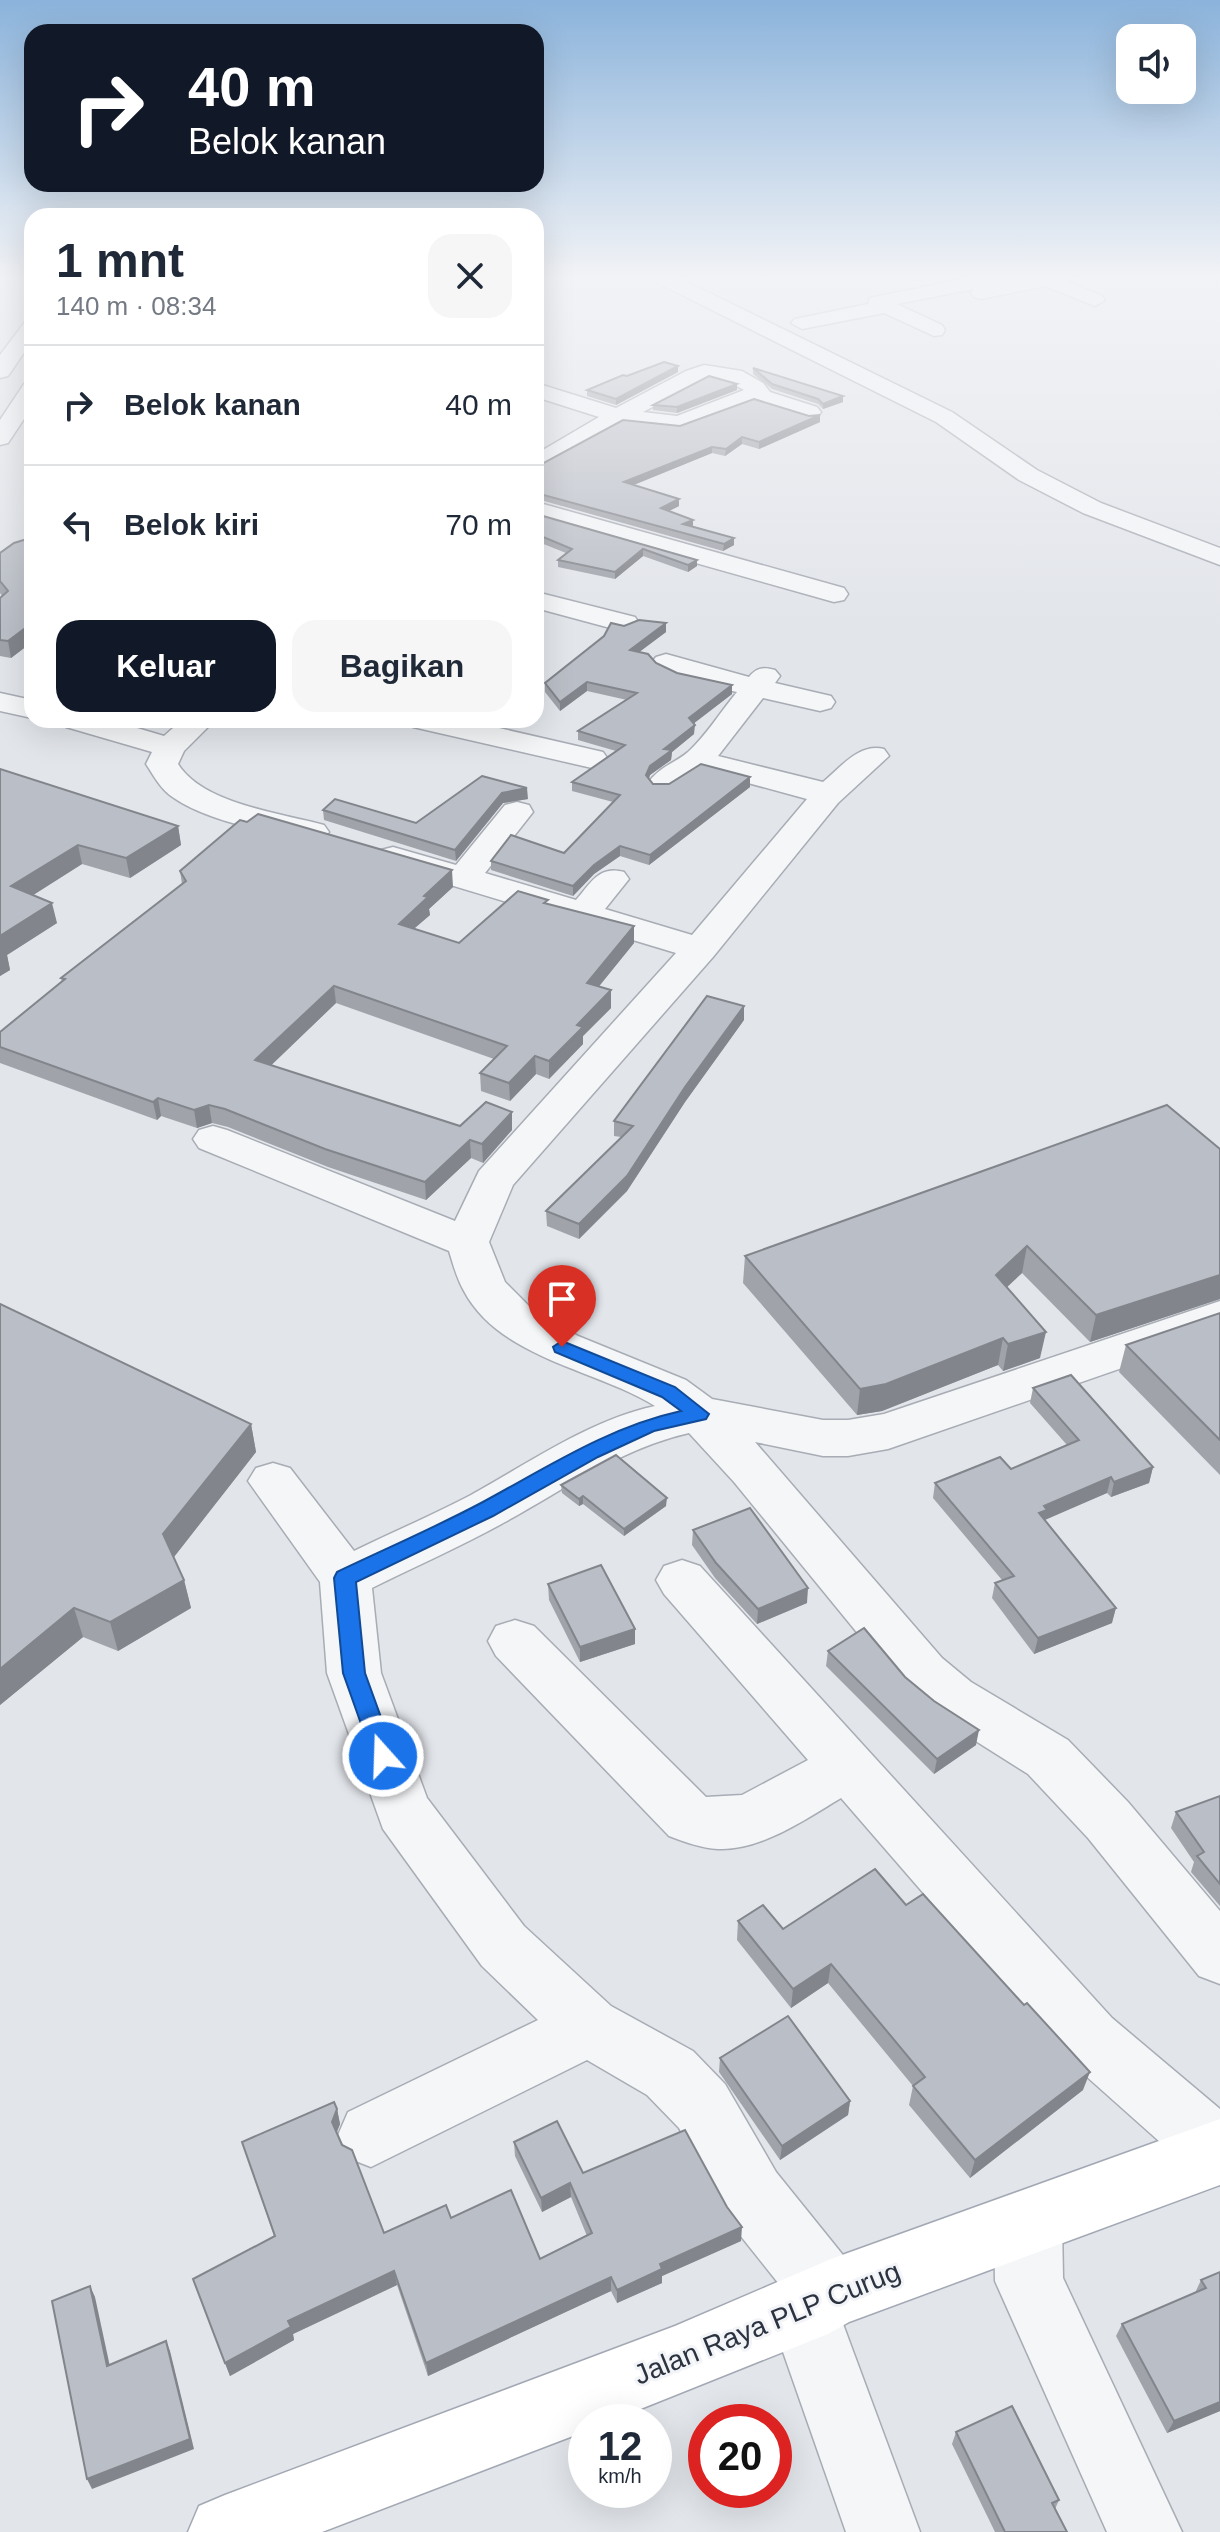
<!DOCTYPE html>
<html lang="id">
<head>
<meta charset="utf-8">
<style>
  body { margin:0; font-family:Helvetica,sans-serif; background:#f6f6f7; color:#1f2937; height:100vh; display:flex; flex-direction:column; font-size:30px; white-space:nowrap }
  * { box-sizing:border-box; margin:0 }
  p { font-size:26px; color:#747a83 }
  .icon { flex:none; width:44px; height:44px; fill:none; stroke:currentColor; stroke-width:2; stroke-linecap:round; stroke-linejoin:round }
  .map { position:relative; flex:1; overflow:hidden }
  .details { position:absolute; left:24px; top:208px; width:520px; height:520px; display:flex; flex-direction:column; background:#fff; border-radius:24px; box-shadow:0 8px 32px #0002 }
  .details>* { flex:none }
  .banner { position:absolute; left:24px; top:24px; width:520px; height:168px; border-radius:24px; box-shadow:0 8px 32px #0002; background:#111827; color:#fff; overflow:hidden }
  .buttons { position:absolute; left:1116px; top:24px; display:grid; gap:16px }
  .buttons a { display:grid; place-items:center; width:80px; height:80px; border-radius:16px; background:#fff; box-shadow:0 8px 32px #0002; font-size:40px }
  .speed { position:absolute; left:568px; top:2404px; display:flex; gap:16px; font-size:40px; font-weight:700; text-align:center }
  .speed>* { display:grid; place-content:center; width:104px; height:104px; border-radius:50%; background:#fff; box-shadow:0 8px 32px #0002; line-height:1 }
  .speed small { font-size:20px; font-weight:400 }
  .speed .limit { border:12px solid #d22; background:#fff; color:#111 }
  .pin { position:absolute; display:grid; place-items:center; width:68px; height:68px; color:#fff; margin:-82px -34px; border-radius:50% 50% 50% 0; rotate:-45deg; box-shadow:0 0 8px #0007 }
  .pin .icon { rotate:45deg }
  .me { position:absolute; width:88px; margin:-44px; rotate:340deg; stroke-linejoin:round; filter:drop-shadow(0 0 6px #0008) }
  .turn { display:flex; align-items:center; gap:28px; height:168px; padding:0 32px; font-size:36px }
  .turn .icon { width:104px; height:104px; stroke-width:2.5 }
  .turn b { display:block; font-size:56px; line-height:68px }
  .round { display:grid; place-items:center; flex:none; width:84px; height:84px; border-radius:24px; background:#f6f6f7 }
  .headline { display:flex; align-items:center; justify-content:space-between; height:136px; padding:0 32px }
  h1 { font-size:48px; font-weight:800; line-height:60px }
  .primary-button { display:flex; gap:16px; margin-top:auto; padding:16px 32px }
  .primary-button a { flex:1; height:92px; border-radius:24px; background:#111827; color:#fff; font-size:32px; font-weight:800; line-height:92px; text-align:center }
  .primary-button a+a { background:#f6f6f7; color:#1f2937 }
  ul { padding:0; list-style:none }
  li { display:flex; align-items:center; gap:24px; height:120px; padding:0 32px; border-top:2px solid #e0e1e3 }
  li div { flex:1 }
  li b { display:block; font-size:30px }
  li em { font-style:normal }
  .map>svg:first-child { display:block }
</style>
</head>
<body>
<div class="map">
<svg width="1220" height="2532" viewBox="0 0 1220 2532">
  <rect width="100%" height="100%" fill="#e2e5ea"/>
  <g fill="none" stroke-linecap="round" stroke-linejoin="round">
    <defs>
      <g id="minor">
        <polygon points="649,276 675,276 952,412 1037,470 1101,503 1220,548 1220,565 1083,513 1019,480 936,422 652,280"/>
        <polygon points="978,276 1018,276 1015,280 1027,276 1076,276 1068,282 1102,296 1105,300 1095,306 1045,286 981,299 974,297 971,293 974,289 897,304 942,325 945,330 942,335 934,336 884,313 802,329 791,323 795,319 868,304 870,298"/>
        <polygon points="32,320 32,341 8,376 0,378 0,355 25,322"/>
        <path d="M704 365 742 371 763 383 770 392 817 407 821 412 817 417 809 419 754 402 679 430 622 423 536 471V454L599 417 536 397V383L616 408 686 371ZM708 378 727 381 744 390 677 416 643 412Z"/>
        <polygon points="32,382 32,407 8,443 0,445 0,420 24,384"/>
        <polygon points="536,502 844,588 848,594 844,600 834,602 536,518"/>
        <polygon points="536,592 635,617 639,623 635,629 625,632 536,608"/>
        <path d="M666 654 749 677C757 667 764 667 775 670L780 676 775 683 831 696 835 702 831 708 820 711 763 698 718 756 823 782C841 767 859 743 884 749L889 756 838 803 713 957 513 1185 489 1242 505 1282 535 1312 578 1336 686 1380 712 1399 823 1420H848L884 1414 1220 1301V1334L888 1449 848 1456H823L755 1442 942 1658 971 1682 1068 1740 1128 1802 1220 1911V1984L1199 1976 1088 1838 1028 1774 933 1714 904 1690 734 1482 689 1433C622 1448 565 1489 505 1522 462 1546 416 1566 372 1588L381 1673 427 1798 524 1926 611 2006 693 2051 725 2084 776 2172 855 2270 866 2294 855 2318 843 2324 920 2532H846L768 2309 779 2284 728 2220 679 2128 647 2095 587 2060 371 2167 348 2158 338 2135 348 2112 538 2020 482 1966 383 1829 327 1673 320 1582 248 1481 256 1468 273 1463 290 1468 354 1551C393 1532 433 1515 471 1495 529 1463 590 1420 655 1406 596 1369 500 1359 464 1291 457 1279 453 1264 449 1251L199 1148 193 1139 199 1130 213 1126 227 1130 455 1221 479 1171 676 953 381 864 376 857 381 850 393 847 456 865 505 805 517 802 529 805 533 812 485 873 576 900C591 883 599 865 624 872L629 879 605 909 692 935 807 799 700 770C682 780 676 796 653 790L648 783C659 767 675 763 688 752 706 736 721 711 737 692 715 687 664 681 651 663L656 657Z"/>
        <polygon points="0,693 32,700 32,718 0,711"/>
        <path d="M62 720H110L164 736 182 720H215L184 751 178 764C203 804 280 813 324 825L329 832 324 839 312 842C270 832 209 822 174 798 161 790 154 776 146 764L152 752 66 727Z"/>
        <polygon points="409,720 464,720 603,752 608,759 603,766 592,768 413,727"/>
        <path d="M682 1560 700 1566 1112 2018 1220 2109V2185L1197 2175 1068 2060 841 1798C806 1819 760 1851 718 1849 701 1848 685 1842 669 1836L496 1656 488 1641 496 1626 515 1620 534 1626 706 1797 742 1795 808 1760 664 1594 656 1580 664 1566Z"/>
        <polygon points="1028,2190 1052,2200 1062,2224 1063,2278 1182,2532 1107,2532 995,2281 994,2224 1004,2200"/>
      </g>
      <polygon id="major" points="1220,2119 1220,2185 849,2322 828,2334 608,2422 586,2422 586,2431 322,2532 188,2532 199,2506 225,2495 675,2326 831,2259"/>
    </defs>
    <!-- minor casing -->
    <use href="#minor" stroke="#a8acb4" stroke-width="3"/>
    <!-- major casing -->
    <use href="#major" stroke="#a3a9b4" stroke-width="3"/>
    <!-- minor -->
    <use href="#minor" fill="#f5f6f8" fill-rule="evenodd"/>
    <!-- major -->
    <use href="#major" fill="#fff" fill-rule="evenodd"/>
  </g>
  <!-- wall -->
  <g fill="#a0a3aa">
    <polygon points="753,368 843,402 823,409 818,404 772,389 753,374"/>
    <polygon points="678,372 616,405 587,396 587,390 627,376"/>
    <polygon points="737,390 677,413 653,410 653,405"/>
    <polygon points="820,415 820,422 759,449 742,444 725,456 712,453 633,485 679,506 669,511 693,527 734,545 723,551 537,499 536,467 680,426"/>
    <polygon points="536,514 697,566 688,572 643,556 615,579 558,567 558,560 566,553 536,541"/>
    <polygon points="32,540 32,642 11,658 0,656 0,598 2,596 0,593 0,553"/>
    <polygon points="666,623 666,632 639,652 656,663 677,673 732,694 693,724 694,734 672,752 671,760 650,775 649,779 653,784 750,787 649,865 620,856 594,874 573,896 491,870 491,861 564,853 613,802 572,791 572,782 616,751 578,740 578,731 627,700 587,691 560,711 545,692 545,683 624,626"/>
    <polygon points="0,769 178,826 181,845 130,878 82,864 33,895 57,923 7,955 10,970 0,976"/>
    <polygon points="482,776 528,799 503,803 456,861 324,820 323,810 416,823"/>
    <polygon points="180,871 453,887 429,909 430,915 414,928 459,943 548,904 634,943 599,986 611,1008 583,1036 583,1044 549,1079 536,1074 510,1101 481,1091 480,1073 494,1059 336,1003 271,1065 460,1126 512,1130 483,1163 471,1158 426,1200 328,1167 228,1127 212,1123 197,1128 161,1116 157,1120 0,1063 0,1032 62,982 61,978 182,884"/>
    <polygon points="744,1020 685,1102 627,1191 579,1239 547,1226 546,1211 621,1137 614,1136 614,1121"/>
    <polygon points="1220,1149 1220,1299 1090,1342 1022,1273 1007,1287 1040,1358 1003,1371 998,1365 882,1411 857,1415 743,1283 745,1256"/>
    <polygon points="0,1304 251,1424 256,1452 174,1557 184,1580 191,1608 118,1651 83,1637 0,1705"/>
    <polygon points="1220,1313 1220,1475 1119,1372 1126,1345"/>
    <polygon points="1033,1388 1153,1467 1149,1483 1111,1497 1107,1493 1045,1519 1112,1623 1034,1654 992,1598 995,1583 1002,1580 933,1498 935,1483 1011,1469 1067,1445 1030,1403"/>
    <polygon points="561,1485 666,1506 624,1536 583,1504 579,1506 562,1493"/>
    <polygon points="693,1530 807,1603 757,1624 715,1578 692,1545"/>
    <polygon points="548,1584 635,1629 635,1644 580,1662 549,1600"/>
    <polygon points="828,1651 905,1677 976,1745 934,1774 826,1666"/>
    <polygon points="1220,1796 1220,1906 1191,1872 1194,1862 1171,1828 1176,1812"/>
    <polygon points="906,1905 1083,2090 970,2178 909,2105 913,2086 828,1983 791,2008 737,1940 738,1921 783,1929"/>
    <polygon points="720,2058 850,2101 848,2115 780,2160 719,2072"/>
    <polygon points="337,2109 340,2124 337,2132 384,2233 451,2218 540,2259 587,2236 571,2197 542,2212 515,2156 514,2142 741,2241 662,2276 662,2283 617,2303 611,2291 428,2376 397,2285 293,2334 294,2340 230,2376 198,2292 274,2236 242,2142"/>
    <polygon points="1220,2272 1220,2411 1167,2433 1116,2336 1122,2324 1195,2293 1201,2280"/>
    <polygon points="956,2432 1059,2500 1055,2509 1067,2532 995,2532 952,2444"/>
  </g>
  <!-- shaded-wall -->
  <g fill="#82858b">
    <polygon points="678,366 678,372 616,405 616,399"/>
    <polygon points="737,384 737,390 677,413 677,407"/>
    <polygon points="843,396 843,402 823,409 823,404"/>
    <polygon points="820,415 820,422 759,449 759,442"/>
    <polygon points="742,437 742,444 725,456 726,449"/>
    <polygon points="712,447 712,453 624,489 624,482"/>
    <polygon points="679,499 679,506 661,515 661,508"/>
    <polygon points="693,520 693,527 683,524"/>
    <polygon points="734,538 734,545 723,551 724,544"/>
    <polygon points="643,549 643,556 615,579 615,572"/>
    <polygon points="697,560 697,566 688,572 688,565"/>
    <polygon points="32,623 32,642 11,658 8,641"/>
    <polygon points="666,623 666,632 630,659 630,650"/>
    <polygon points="587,682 587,691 560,711 560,702"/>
    <polygon points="732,685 732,694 689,727 689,718"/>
    <polygon points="695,725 694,734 672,752 671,760 650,775 646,785 646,775 650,766 664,749"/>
    <polygon points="750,777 750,787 649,865 650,855"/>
    <polygon points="527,788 528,799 503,803 456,861 455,850 502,793"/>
    <polygon points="178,826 181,845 130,878 126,858"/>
    <polygon points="78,845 82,864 16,906 11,886"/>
    <polygon points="620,846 620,856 594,874 573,896 573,886 594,865"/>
    <polygon points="452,870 453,887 429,909 430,915 400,941 399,924 424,896"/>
    <polygon points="52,903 57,923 7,955 10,970 0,976 0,936"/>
    <polygon points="634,926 634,943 588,1000 587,983"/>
    <polygon points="334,986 336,1003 258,1078 255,1060"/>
    <polygon points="611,990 611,1008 583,1036 583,1044 549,1079 549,1061 577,1025"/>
    <polygon points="744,1006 744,1020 685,1102 627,1191 579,1239 579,1224 685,1087"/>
    <polygon points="535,1056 536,1074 510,1101 509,1083"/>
    <polygon points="158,1098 161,1116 157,1120 153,1102"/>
    <polygon points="209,1105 212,1123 197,1128 194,1110"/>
    <polygon points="512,1112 512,1130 483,1163 482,1144"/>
    <polygon points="470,1140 471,1158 426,1200 425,1182"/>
    <polygon points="1027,1246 1022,1273 991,1302 996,1275"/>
    <polygon points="1220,1275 1220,1299 1090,1342 1096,1315"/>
    <polygon points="1046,1332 1040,1358 1003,1371 1008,1344"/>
    <polygon points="1003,1338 998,1365 882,1411 857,1415 860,1389"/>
    <polygon points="251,1424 256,1452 170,1562 163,1534"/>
    <polygon points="1153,1467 1149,1483 1111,1497 1114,1482"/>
    <polygon points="1111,1477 1107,1493 1045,1520 1039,1513 1044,1506"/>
    <polygon points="583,1496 583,1504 579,1506 579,1499"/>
    <polygon points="667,1498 666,1506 624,1536 624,1529"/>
    <polygon points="184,1580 191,1608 118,1651 110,1622"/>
    <polygon points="808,1588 807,1603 757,1624 758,1609"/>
    <polygon points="74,1608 83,1637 0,1705 0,1669"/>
    <polygon points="1116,1608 1112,1623 1034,1654 1038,1638"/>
    <polygon points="635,1629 635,1644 580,1662 580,1647"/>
    <polygon points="979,1730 976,1745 934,1774 937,1759"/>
    <polygon points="831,1964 828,1983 791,2008 793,1989"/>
    <polygon points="1090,2072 1083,2090 970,2178 975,2160"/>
    <polygon points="850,2101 848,2115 780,2160 782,2146"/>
    <polygon points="337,2109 340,2124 335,2136 332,2122"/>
    <polygon points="570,2183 571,2197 542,2212 541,2198"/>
    <polygon points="742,2227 741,2241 662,2276 662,2283 617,2303 617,2290 660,2264"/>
    <polygon points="394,2271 397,2285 293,2334 294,2340 230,2376 225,2363 288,2321"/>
    <polygon points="611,2277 611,2291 428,2376 426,2363"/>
    <polygon points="90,2286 95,2297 112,2376 107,2366"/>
    <polygon points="166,2341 170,2351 194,2449 92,2489 87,2479"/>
    <polygon points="1220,2402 1220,2411 1167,2433 1174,2421"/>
  </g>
  <!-- building -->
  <g fill="#babec6" stroke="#82858b" stroke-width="2">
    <polygon points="664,362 678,366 616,399 587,390 623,375 627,376"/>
    <polygon points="753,368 843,396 823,404 818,399 772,384"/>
    <polygon points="709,376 737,384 677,407 653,405"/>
    <polygon points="754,399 809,416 820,415 759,442 742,437 726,449 712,447 624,482 679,499 661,508 693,520 683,524 734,538 724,544 536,493 536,467 623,420 680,426"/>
    <polygon points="536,514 697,560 688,565 643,549 615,572 558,560 572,549 536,534"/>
    <polygon points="27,539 32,540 32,623 8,641 0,640 0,598 8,591 0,581 0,553 14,543"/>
    <polygon points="639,620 666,623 630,650 648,654 656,663 677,673 732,685 689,718 695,725 664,749 672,750 650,766 646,775 653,784 669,784 701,764 750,777 650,855 620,846 594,865 573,886 491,861 511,835 564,853 620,795 572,782 625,745 578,731 637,693 587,682 560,702 545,683 604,636 611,623 624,626"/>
    <polygon points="0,769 178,826 126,858 78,845 11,886 52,903 0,936"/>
    <polygon points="482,776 527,788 502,793 455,850 323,810 335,799 416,823"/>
    <polygon points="258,814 452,870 424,896 428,897 399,924 459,943 518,891 548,900 544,903 634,926 587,983 611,990 577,1025 583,1027 549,1061 535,1056 509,1083 480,1073 507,1046 334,986 255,1060 460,1126 486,1102 512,1112 482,1144 470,1140 425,1182 325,1149 225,1109 209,1105 194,1110 158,1098 153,1102 0,1047 0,1032 65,979 61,978 186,881 180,871 240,820 247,822"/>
    <polygon points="707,996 744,1006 685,1087 627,1176 579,1224 546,1211 633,1126 614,1121"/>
    <polygon points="1167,1105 1220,1149 1220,1275 1096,1315 1027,1246 996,1275 1046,1332 1008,1344 1003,1338 886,1384 860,1389 745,1256"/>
    <polygon points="0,1304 251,1424 163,1534 184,1580 110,1622 74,1608 0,1669"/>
    <polygon points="1220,1313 1220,1440 1126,1345"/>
    <polygon points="1071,1375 1153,1467 1114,1482 1111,1477 1044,1506 1047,1510 1039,1513 1116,1608 1038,1638 995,1583 1014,1576 935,1483 1000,1457 1011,1469 1079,1440 1033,1388"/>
    <polygon points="616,1455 667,1498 624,1529 583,1496 579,1499 561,1485"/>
    <polygon points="750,1508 808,1588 758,1609 716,1563 693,1530"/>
    <polygon points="601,1565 635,1629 580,1647 548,1584"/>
    <polygon points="864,1628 905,1677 934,1701 979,1730 937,1759 828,1651"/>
    <polygon points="1220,1796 1220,1884 1197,1856 1204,1852 1176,1812"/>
    <polygon points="875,1869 906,1905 923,1894 1024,2005 1027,2003 1090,2072 975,2160 913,2086 925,2077 831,1964 793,1989 738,1921 763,1905 783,1929"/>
    <polygon points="788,2016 850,2101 782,2146 720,2058"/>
    <polygon points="334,2102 337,2109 332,2122 342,2145 352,2150 384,2233 446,2205 451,2218 511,2190 540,2259 592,2233 570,2183 541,2198 514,2142 557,2121 583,2173 685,2130 727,2207 742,2227 660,2264 662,2269 617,2290 611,2277 426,2363 394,2271 288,2321 291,2327 225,2363 193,2279 275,2236 242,2142"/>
    <polygon points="1220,2272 1220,2402 1174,2421 1122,2324 1206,2288 1201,2280"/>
    <polygon points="90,2286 107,2366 166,2341 190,2439 87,2479 52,2301"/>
    <polygon points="1012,2406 1059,2500 1052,2503 1067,2532 1005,2532 956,2432"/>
  </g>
  <!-- sky -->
  <linearGradient id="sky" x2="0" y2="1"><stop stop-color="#8bb3db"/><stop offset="0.44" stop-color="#f2f3f6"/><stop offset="1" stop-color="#f2f3f6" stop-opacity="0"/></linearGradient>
  <rect width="1220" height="630" fill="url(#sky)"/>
  <!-- route -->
  <path fill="#1a73e8" stroke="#114b97" stroke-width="2" d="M562 1341 675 1387 709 1414 706 1419 654 1431 598 1457 493 1516 356 1582 365 1673 395 1756 392 1763 383 1766 375 1763 343 1673 334 1578 337 1572C385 1549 434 1528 481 1503 546 1468 608 1427 681 1411L662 1397 555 1352 553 1347Z"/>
  <g text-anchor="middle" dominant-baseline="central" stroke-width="6" stroke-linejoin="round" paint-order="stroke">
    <!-- near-street labels -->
    <g font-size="28" fill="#2c3340" stroke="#f2f4f7">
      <text transform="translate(767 2323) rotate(-22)">Jalan Raya PLP Curug</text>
    </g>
  </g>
</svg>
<div class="buttons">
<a><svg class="icon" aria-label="sound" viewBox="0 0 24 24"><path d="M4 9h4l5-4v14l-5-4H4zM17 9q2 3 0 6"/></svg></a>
</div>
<div class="speed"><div>12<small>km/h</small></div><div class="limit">20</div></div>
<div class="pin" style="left:562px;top:1347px;background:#d93025"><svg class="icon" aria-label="arrive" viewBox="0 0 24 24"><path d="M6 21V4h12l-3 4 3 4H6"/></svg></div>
<svg class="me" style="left:383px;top:1756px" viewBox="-20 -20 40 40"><circle r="17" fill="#1a73e8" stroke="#fff" stroke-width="3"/><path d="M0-11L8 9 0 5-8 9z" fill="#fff"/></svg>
<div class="banner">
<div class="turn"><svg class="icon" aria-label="right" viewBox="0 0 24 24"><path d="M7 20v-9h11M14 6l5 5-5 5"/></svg><div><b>40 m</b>Belok kanan</div></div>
</div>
<section class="details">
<div class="headline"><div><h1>1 mnt</h1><p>140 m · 08:34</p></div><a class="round"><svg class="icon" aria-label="close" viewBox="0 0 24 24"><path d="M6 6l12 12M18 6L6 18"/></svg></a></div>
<ul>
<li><svg class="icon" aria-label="right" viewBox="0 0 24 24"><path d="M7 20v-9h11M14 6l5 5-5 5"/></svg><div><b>Belok kanan</b></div><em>40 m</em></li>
<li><svg class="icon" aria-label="left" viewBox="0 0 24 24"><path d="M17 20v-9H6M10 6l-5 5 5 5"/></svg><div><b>Belok kiri</b></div><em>70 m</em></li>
</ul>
<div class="primary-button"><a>Keluar</a><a>Bagikan</a></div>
</section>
</div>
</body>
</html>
